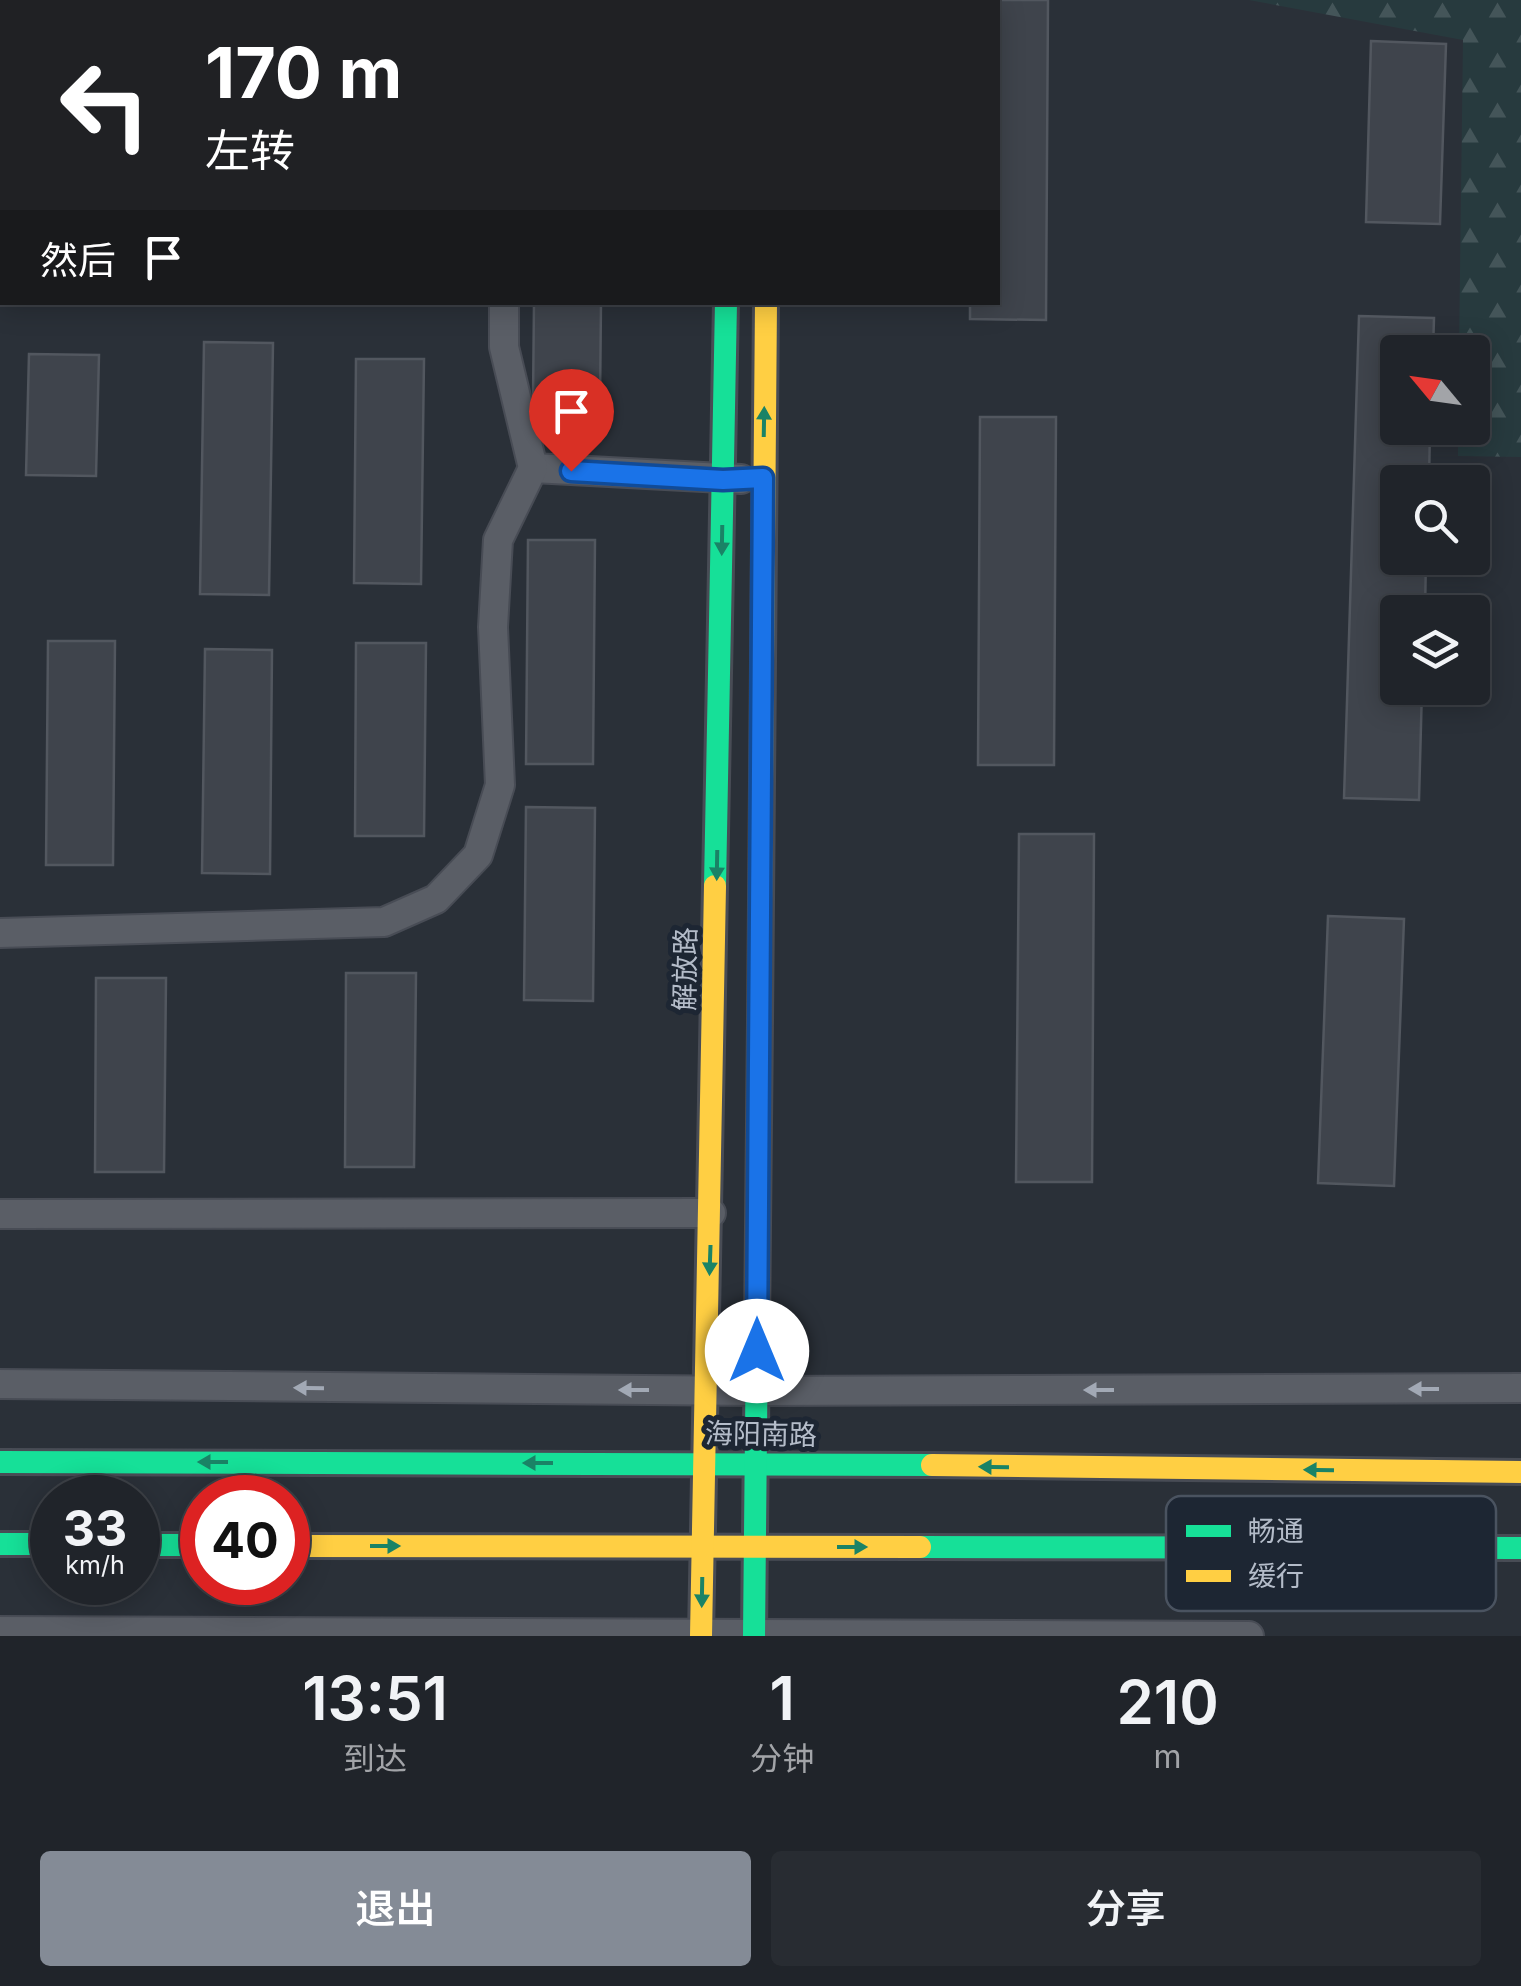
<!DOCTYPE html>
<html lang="zh">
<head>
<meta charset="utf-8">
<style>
  body { margin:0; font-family:Inter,"Noto Sans SC",sans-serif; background:#282c32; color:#f1f3f6; height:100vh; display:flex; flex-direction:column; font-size:38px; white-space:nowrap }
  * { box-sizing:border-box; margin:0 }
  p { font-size:32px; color:#a2a4a8 }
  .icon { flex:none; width:55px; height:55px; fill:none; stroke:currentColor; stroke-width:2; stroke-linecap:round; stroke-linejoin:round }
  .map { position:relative; height:1636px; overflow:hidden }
  .side { display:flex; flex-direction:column; background:#20242a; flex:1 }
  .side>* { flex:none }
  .top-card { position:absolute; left:0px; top:0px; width:1000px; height:305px; box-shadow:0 5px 25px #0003,0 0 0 2px #3d4147; background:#202124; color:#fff; overflow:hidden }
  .needle { width:65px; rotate:299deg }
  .buttons { position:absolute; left:1380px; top:335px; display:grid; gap:20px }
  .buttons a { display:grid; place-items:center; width:110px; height:110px; border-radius:10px; background:#20242a; box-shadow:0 5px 25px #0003,0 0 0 2px #3d4147; font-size:50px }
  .speed { position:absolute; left:30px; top:1475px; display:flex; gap:20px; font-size:50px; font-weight:700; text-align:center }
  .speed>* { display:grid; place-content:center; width:130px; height:130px; border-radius:50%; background:#20242a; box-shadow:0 5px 25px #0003,0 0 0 2px #3d4147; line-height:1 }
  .speed small { font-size:25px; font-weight:400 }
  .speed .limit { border:15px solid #d22; background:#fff; color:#111 }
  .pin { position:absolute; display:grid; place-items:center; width:85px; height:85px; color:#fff; margin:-102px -42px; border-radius:50% 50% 50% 0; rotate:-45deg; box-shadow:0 0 10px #0007 }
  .pin .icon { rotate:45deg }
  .me { position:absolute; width:110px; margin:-55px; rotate:0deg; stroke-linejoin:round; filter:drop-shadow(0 0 8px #0008) }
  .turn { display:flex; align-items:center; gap:35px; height:210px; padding:0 40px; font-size:45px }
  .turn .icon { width:130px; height:130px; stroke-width:2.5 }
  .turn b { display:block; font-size:70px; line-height:85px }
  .then { display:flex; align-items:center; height:95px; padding:0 40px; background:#0003; gap:20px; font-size:38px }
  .eta { display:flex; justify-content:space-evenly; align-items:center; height:170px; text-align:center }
  .eta b { font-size:60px; font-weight:600; line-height:70px }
  .button { display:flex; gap:20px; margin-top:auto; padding:20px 40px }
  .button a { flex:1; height:115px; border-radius:10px; background:#848b96; color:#fff; font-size:40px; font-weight:600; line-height:115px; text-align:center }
  .button a+a { background:#282c32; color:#f1f3f6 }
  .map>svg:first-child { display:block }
</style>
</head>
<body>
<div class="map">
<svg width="1521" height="1636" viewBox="0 0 1521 1636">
  <defs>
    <pattern id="forest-firs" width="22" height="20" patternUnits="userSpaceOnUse" patternTransform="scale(2.5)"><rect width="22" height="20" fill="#273a3e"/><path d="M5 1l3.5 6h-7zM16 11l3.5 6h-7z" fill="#445559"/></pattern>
  </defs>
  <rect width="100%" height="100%" fill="#2a3038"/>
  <!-- forest -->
  <polygon fill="url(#forest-firs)" points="1249,0 1521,0 1521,457 1458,456 1458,428 1472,428 1472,352 1459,352 1463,40"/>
  <!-- building -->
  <g fill="#3f444c" stroke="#52575f" stroke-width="2.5">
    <polygon points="186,0 255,0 185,2"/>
    <rect x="366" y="0" width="70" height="2"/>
    <rect x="533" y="0" width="68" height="2"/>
    <polygon points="972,0 1048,0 1046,320 970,319 970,302 998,302 998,2"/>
    <polygon points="1371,41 1446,44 1440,224 1366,222"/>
    <polygon points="534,302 601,302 600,402 533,401"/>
    <polygon points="1359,316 1434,318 1433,352 1398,352 1398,428 1430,428 1429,482 1398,482 1398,558 1426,558 1425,612 1398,612 1398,688 1422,688 1419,800 1344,798"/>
    <polygon points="204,342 273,343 269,595 200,594"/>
    <polygon points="29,354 99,355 96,476 26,475"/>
    <polygon points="356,359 424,359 421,584 354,583"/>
    <polygon points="980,417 1056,417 1054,765 978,765"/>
    <polygon points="528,540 595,540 593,764 526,764"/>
    <polygon points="48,641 115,641 113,865 46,865"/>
    <polygon points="356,643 426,643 424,836 355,836"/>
    <polygon points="205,649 272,650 270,874 202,873"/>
    <polygon points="526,807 595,808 593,1001 524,1000"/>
    <polygon points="1019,834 1094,834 1092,1182 1016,1182"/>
    <polygon points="1328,916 1404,919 1394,1186 1318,1183"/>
    <polygon points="346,973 416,973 414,1167 345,1167"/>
    <polygon points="96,978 166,978 164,1172 95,1172"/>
  </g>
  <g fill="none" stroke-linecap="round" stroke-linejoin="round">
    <defs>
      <g id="street">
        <polyline points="0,17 2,17"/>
        <polyline points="533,468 741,479"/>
        <polyline points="0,933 384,922 436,899 478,855 500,785 493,627 498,540 533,468 504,347 504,302"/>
        <polyline points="0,1214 711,1213"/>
        <polyline points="0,1384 757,1391 1521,1388"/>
        <polyline points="0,1631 1249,1636"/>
      </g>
      <g id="fast">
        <polyline points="772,0 772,2"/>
        <polyline points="715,886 726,302"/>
        <polyline points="0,1462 932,1465"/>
        <polyline points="0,1544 52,1544"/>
        <polyline points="138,1545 202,1545"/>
        <polyline points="920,1547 1521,1548"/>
        <polyline points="754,1636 760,1021"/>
      </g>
      <g id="slow">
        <polyline points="732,0 732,2"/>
        <polyline points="760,1021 766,302"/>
        <polyline points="932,1465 1521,1472"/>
        <polyline points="288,1546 920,1547"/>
        <polyline points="701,1636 715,886"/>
      </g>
    </defs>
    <!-- street casing -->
    <use href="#street" stroke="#484c55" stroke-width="32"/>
    <!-- fast casing -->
    <use href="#fast" stroke="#484c55" stroke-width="28"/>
    <!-- slow casing -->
    <use href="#slow" stroke="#484c55" stroke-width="28"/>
    <!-- street -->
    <use href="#street" stroke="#5a5e66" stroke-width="28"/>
    <!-- fast -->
    <use href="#fast" stroke="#16e098" stroke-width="22"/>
    <!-- slow -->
    <use href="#slow" stroke="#ffcf43" stroke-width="22"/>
  </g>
  <!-- one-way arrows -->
  <defs><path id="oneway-solid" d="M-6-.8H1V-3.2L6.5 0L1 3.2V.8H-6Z" transform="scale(2.5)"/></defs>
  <g fill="#1a8366">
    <use href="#oneway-solid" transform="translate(764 422) rotate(-89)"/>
    <use href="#oneway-solid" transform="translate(722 540) rotate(91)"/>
    <use href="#oneway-solid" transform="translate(717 865) rotate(91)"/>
    <use href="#oneway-solid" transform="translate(710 1260) rotate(92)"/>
    <use href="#oneway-solid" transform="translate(213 1462) rotate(-180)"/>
    <use href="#oneway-solid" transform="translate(538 1463) rotate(-180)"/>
    <use href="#oneway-solid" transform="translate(994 1467) rotate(-179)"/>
    <use href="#oneway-solid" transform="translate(1319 1470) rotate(-179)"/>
    <use href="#oneway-solid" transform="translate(385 1546)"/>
    <use href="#oneway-solid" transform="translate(852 1547)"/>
    <use href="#oneway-solid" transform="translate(702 1592) rotate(91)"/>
  </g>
  <g fill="#a2a9b5">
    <use href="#oneway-solid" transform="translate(309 1388) rotate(-179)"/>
    <use href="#oneway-solid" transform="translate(1424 1389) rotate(180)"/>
    <use href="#oneway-solid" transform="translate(634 1390) rotate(180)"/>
    <use href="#oneway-solid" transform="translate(1099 1390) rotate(180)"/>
  </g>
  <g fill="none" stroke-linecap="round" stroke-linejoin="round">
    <defs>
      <polyline id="route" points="571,471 723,480 763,478 757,1351"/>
    </defs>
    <!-- route casing -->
    <use href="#route" stroke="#114b97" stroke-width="25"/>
    <!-- route -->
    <use href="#route" stroke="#1a73e8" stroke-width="18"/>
  </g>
  <g text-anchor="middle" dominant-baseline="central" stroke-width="10" stroke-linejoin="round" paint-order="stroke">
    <!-- street labels -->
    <g font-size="28" fill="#b4bcc9" stroke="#1d2633">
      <text transform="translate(685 969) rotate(-89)">解放路</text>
      <text transform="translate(761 1434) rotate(1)">海阳南路</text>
    </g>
  </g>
  <!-- legend -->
  <rect x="1166" y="1496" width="330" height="115" rx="15" fill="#1d2633" stroke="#4a5360" stroke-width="2.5"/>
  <rect x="1186" y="1525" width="45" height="12" fill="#16e098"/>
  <rect x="1186" y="1570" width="45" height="12" fill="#ffcf43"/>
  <g font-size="28" fill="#b4bcc9">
    <text x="1248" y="1541">畅通</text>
    <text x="1248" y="1586">缓行</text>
  </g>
</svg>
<div class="buttons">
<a><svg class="needle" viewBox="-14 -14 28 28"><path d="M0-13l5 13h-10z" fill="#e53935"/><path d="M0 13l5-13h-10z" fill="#a2a4a8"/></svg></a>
<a><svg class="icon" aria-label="search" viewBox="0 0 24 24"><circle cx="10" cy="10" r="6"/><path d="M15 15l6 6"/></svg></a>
<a><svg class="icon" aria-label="layers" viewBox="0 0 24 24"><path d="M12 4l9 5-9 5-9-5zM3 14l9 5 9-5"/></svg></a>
</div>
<div class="speed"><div>33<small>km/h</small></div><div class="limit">40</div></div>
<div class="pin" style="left:571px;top:471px;background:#d93025"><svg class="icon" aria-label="arrive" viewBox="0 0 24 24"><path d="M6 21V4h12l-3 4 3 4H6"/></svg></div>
<svg class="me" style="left:757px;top:1351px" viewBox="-20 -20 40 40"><circle r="19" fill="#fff"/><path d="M0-13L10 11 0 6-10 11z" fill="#1a73e8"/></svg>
<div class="top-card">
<div class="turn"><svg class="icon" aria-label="left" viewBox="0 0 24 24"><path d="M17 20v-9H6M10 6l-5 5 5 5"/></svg><div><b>170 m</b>左转</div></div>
<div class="then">然后<svg class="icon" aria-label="arrive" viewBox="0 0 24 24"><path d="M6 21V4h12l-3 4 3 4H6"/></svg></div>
</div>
</div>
<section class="side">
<div class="eta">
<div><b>13:51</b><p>到达</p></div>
<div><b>1</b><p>分钟</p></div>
<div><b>210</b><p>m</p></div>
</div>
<div class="button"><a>退出</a><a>分享</a></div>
</section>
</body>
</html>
